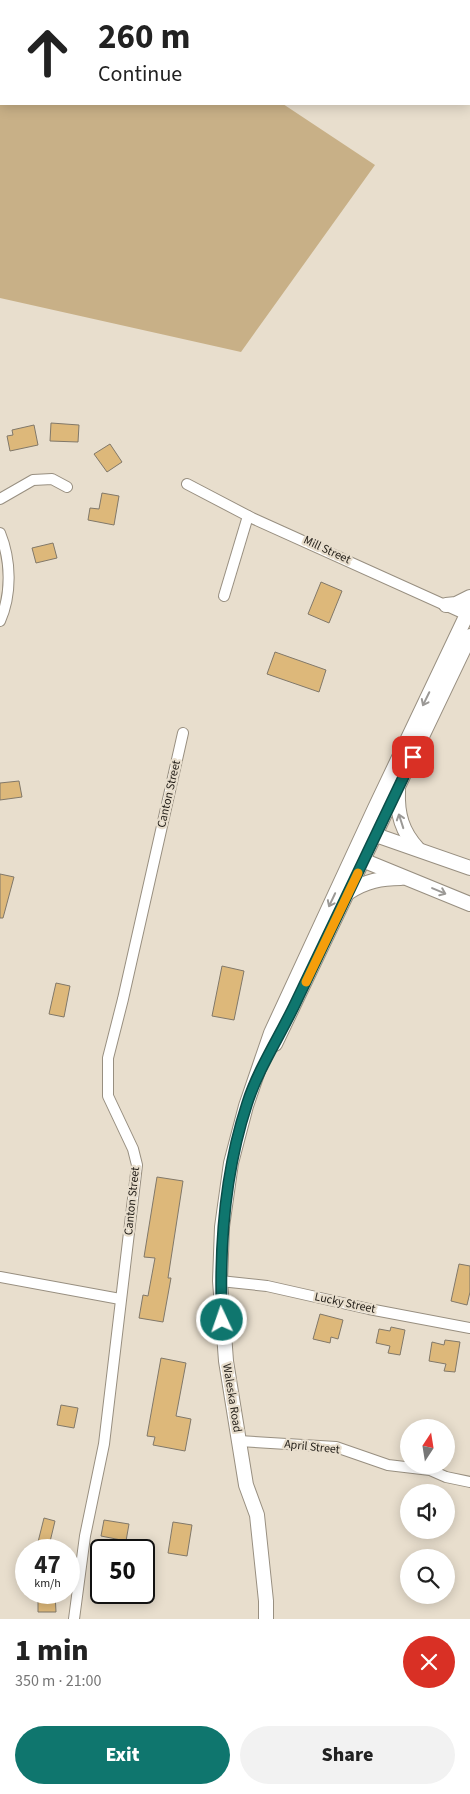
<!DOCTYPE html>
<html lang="en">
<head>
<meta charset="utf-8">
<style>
  body { margin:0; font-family:"Source Sans 3",sans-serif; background:#f2f2f2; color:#222; height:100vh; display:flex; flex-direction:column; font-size:19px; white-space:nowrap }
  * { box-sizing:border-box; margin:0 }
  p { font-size:16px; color:#767676 }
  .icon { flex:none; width:28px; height:28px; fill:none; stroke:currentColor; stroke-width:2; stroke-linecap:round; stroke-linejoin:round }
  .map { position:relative; height:1619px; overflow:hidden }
  .panel { display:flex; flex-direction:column; background:#fff; flex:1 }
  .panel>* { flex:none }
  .hud { position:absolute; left:0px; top:0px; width:470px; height:105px; box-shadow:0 2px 12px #0003; background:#fff; color:#222; overflow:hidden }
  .needle { width:32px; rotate:12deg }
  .tools { position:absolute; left:400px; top:1419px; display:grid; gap:10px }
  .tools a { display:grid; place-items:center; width:55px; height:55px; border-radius:50%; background:#fff; box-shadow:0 2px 12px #0003; font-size:25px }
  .speed { position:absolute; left:15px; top:1539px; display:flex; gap:10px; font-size:25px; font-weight:700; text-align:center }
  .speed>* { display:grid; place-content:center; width:65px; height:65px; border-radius:50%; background:#fff; box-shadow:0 2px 12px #0003; line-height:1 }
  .speed small { font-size:12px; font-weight:400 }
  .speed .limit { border:2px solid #111; border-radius:8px; background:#fff; color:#111 }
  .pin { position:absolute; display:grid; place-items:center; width:42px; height:42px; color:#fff; margin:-21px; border-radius:10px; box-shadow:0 2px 8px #0006 }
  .me { position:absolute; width:55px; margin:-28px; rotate:357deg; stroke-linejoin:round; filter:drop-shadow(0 0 4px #0008) }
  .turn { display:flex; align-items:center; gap:18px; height:105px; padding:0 15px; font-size:22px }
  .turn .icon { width:65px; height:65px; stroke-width:2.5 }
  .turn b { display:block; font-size:35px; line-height:42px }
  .round { display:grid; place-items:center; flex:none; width:52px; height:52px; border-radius:26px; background:#f2f2f2 }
  .overview { display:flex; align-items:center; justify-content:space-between; height:85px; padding:0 15px }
  h1 { font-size:30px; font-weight:800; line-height:38px }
  .cta { display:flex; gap:10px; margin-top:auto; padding:10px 15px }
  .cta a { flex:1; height:58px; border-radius:30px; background:#0f766e; color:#fff; font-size:20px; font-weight:800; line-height:58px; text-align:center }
  .cta a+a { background:#f2f2f2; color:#222 }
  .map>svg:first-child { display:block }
</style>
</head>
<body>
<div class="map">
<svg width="470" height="1619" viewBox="0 0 470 1619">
  <rect width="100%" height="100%" fill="#e8decd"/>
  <!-- green -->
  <polygon fill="#c8b087" points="0,0 129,1 1,1 1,104 283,104 375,165 241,352 0,298"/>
  <!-- building -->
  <g fill="#ddb87a" stroke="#817869">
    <polygon points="51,423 79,425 78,442 50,441"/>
    <polygon points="34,425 38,445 10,451 7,436 13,435 12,430"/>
    <polygon points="110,444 122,462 107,472 94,454"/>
    <polygon points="102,493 119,496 114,525 88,520 90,508 99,509"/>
    <polygon points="53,543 57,558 36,563 32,548"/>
    <polygon points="321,582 342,591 329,623 308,614"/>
    <polygon points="275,652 326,670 319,692 267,674"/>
    <polygon points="19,781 22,797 0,800 0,783"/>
    <polygon points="0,874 14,877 3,918 0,918"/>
    <polygon points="222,966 244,971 234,1020 212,1016"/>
    <polygon points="56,983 70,986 64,1017 49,1014"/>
    <polygon points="157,1177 183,1181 168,1278 171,1278 163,1322 139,1318 143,1295 148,1296 155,1258 144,1257"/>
    <polygon points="459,1264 470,1266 470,1292 467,1305 451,1301"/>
    <polygon points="320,1314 343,1320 338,1339 331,1337 330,1343 313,1339"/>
    <polygon points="391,1327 405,1330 400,1355 388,1353 390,1346 376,1343 379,1329 390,1331"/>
    <polygon points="445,1340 460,1342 455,1372 444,1371 446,1364 429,1361 432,1342 444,1345"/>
    <polygon points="161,1358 186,1363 176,1416 191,1419 185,1451 153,1445 155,1437 147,1436"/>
    <polygon points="61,1405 78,1408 74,1428 57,1425"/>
    <polygon points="44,1518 55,1521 48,1550 36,1550"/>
    <polygon points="104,1520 129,1524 126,1541 101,1536"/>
    <polygon points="173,1522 192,1525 187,1556 168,1553"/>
    <polygon points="55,1593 56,1612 38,1612 38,1594"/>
  </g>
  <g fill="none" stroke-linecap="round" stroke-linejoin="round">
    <defs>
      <g id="street">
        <polyline points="445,0 448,1"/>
        <polyline points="469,11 470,12"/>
        <polyline points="187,484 252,518 467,615"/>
        <polyline points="0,499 33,480 52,479 67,487"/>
        <path d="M0 533C11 560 12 594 0 621"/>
        <polyline points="224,596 248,516"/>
        <polyline points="0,1277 120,1299"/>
        <polyline points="220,1281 267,1286 369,1309 470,1328"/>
        <polyline points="239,1441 336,1447 388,1465 430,1470 446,1477 470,1482"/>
        <polyline points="74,1619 85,1536 104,1444 137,1165 133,1149 108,1096 108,1058 123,999 183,733"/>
      </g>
      <g id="secondary">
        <polyline points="446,605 456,604 470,597"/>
        <path d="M398 791C397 814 402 832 418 849"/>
        <polyline points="367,832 470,868"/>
        <polyline points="355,857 470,904"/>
        <path d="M349 892C366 881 381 878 401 878"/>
        <polyline points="275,1044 470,636"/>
        <polyline points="266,1619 266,1601 257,1515 246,1485 226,1361 223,1320 220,1281 222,1227 231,1163 246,1106 271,1033 375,808 470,608"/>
      </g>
    </defs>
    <!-- street casing -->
    <use href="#street" stroke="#988f80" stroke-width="12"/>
    <!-- secondary casing -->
    <use href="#secondary" stroke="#988f80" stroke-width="16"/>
    <!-- street -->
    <use href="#street" stroke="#fff" stroke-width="10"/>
    <!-- secondary -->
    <use href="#secondary" stroke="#fff" stroke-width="14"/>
  </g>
  <!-- one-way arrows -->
  <defs><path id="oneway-shaft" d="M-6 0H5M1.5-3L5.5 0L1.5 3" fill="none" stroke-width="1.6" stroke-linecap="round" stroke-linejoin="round" transform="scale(1.25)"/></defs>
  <g stroke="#9b9996">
    <use href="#oneway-shaft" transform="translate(426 699) rotate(116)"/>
    <use href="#oneway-shaft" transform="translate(401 821) rotate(-108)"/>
    <use href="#oneway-shaft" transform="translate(439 891) rotate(23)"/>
    <use href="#oneway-shaft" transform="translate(332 900) rotate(115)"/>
  </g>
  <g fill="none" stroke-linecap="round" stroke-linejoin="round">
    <defs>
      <path id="route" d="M222 1320C219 1247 224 1174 247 1104 258 1069 280 1036 296 1002 335 920 374 839 413 757"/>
    </defs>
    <!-- route casing -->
    <use href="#route" stroke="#0a4d48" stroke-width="12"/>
    <!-- route -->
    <use href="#route" stroke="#0f766e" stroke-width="9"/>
    <!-- slow -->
    <polyline stroke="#f59e0b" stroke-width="9" points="306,982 358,873"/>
  </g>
  <g text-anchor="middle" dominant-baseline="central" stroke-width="4.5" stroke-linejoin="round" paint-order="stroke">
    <!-- street labels -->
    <g font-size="12" fill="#201c16" stroke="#e8decd">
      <text transform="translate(327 550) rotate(25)">Mill Street</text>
      <text transform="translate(169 794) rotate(-77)">Canton Street</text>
      <text transform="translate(132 1201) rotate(-84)">Canton Street</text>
      <text transform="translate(345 1303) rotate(12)">Lucky Street</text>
      <text transform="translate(232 1398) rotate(81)">Waleska Road</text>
      <text transform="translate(312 1447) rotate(6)">April Street</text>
    </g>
  </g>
</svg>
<div class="tools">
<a><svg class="needle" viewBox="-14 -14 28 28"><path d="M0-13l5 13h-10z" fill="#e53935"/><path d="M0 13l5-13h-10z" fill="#767676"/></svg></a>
<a><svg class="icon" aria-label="sound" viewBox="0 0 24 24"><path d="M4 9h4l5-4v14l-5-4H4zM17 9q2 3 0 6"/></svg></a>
<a><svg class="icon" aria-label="search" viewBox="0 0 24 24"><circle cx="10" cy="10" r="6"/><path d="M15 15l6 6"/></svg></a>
</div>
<div class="speed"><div>47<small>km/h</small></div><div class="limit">50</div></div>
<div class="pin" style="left:413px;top:757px;background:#d93025"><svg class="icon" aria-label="arrive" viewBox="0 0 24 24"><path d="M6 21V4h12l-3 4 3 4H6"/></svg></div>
<svg class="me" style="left:222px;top:1320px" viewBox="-20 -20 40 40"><circle r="17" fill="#0f766e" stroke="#fff" stroke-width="3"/><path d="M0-11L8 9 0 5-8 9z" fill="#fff"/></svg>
<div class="hud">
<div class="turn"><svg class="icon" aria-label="ahead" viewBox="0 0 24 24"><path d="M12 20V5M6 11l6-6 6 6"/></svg><div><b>260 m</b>Continue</div></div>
</div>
</div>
<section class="panel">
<div class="overview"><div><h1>1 min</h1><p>350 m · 21:00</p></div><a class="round" style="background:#d93025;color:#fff"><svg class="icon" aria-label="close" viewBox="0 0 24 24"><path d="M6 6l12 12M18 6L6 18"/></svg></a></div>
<div class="cta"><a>Exit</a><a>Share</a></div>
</section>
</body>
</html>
